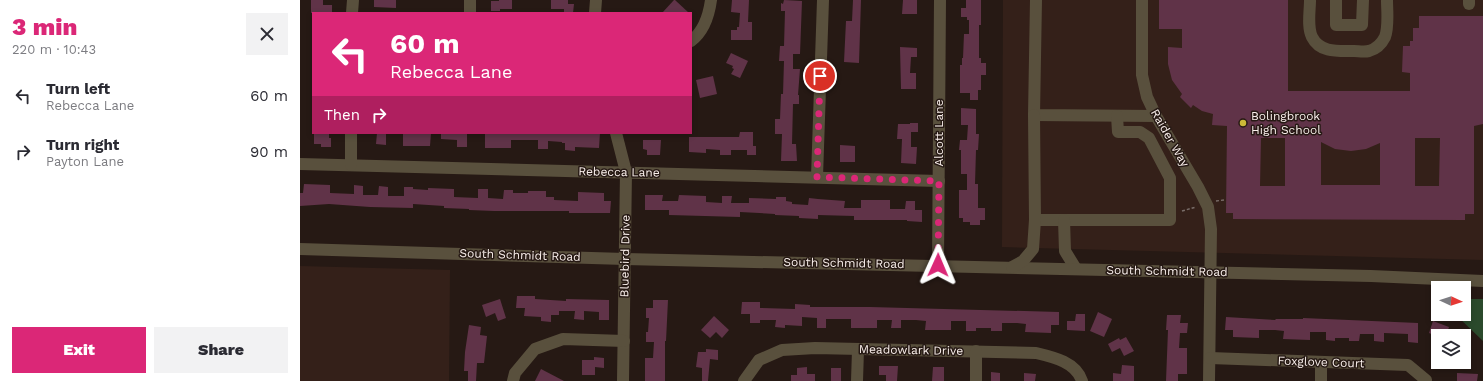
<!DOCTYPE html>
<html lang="en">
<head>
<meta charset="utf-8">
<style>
  body { margin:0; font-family:"Work Sans",sans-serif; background:#f2f2f3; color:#2b2b33; height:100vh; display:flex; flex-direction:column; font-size:15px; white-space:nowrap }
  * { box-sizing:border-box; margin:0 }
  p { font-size:13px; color:#7c7c81 }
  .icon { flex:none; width:22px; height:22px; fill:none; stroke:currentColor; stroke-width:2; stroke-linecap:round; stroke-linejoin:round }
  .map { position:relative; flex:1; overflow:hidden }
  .details { display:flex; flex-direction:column; background:#fff; width:300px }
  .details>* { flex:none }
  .guide { position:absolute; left:12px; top:12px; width:380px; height:122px; border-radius:0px; box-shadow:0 2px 6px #0003; background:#db2777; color:#fff; overflow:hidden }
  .needle { width:26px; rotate:93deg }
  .fabs { position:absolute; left:1131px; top:281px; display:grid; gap:8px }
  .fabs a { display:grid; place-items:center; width:40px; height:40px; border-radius:0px; background:#fff; box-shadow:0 2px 6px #0003; font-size:20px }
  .pin { position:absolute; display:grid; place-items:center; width:34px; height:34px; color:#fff; margin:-17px; border:2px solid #fff; border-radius:50%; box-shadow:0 1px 4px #0007 }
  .me { position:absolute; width:44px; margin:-22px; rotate:1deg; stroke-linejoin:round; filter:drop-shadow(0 0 3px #0008) }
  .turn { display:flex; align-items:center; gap:14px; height:84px; padding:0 12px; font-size:18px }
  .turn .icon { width:52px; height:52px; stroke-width:2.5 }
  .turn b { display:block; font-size:28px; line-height:34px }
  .then { display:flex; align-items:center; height:38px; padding:0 12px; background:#0003; gap:8px; font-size:15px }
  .round { display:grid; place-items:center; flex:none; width:42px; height:42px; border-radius:0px; background:#f2f2f3 }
  .summary { display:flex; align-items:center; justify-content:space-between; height:68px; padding:0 12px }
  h1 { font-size:24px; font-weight:800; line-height:30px; color:#db2777 }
  .action { display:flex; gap:8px; margin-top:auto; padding:8px 12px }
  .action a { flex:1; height:46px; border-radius:0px; background:#db2777; color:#fff; font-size:16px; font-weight:800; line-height:46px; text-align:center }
  .action a+a { background:#f2f2f3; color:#2b2b33 }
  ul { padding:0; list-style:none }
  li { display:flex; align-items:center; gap:12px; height:56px; padding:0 12px }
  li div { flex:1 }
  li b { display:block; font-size:15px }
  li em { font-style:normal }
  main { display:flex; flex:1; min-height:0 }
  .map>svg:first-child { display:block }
</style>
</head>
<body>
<main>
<section class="details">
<div class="summary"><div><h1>3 min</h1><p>220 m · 10:43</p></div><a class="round"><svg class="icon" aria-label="close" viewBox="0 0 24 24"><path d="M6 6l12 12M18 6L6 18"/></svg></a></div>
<ul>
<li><svg class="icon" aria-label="left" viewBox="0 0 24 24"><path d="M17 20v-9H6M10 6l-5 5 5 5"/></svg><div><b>Turn left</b><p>Rebecca Lane</p></div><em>60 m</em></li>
<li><svg class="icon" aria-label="right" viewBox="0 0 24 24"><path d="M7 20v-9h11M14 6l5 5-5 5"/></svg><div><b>Turn right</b><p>Payton Lane</p></div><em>90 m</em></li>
</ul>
<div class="action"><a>Exit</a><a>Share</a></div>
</section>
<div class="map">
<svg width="1183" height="381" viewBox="0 0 1183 381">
  <rect width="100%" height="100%" fill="#261914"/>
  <!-- built -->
  <g fill="#342019">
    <polygon points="703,0 1183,0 1183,260 702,247"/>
    <polygon points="0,266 150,270 149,381 0,381"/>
  </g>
  <!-- green -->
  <polygon fill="#2b4a2c" points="1164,299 1183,299 1183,341 1155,314 1164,314"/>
  <!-- building -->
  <g fill="#603348" fill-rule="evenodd">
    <polygon points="11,0 23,0 23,5 32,5 32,13 11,13"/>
    <polygon points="74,0 96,0 96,8 74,7"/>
    <polygon points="199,0 212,0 212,9 200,9 200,11 191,11 191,1 199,1"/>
    <polygon points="251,0 268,0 268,4 274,4 273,13 264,13 264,9 251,9"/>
    <polygon points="374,0 375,0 389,13 362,13"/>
    <polygon points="432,0 449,0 448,22 452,22 452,40 431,40 431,30 437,30 437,27 439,27 440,13 431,12"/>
    <polygon points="484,0 502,1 500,54 493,54 493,69 500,69 498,95 499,95 499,104 493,104 492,144 496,144 497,161 481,161 482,134 475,134 475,119 480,119 481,94 483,94 484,61 479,61 480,46 484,46 485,11 481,11 481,3 483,4"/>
    <polygon points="553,0 561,0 559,63 544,62 546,21 552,21"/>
    <polygon points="603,0 617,0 617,14 602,14"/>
    <polygon points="666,0 681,0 681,25 679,25 679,58 681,58 681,63 686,63 686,75 681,75 681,90 678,90 678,100 670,100 670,93 660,93 660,65 662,65 662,58 663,58 664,34 669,34 669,20 667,20 667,17 661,17 661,8 666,8"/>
    <path d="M859 0H988V91H1110V73L1102 72 1103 46H1110V41H1113V28H1119V16H1183V124L1174 126V214H1165V220L933 219V213H926L927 126 912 125 913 114 902 111 893 105 891 108 880 97 882 94 872 80 868 64V47L882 48V29H859ZM961 138H985V186H960ZM1115 138H1140L1139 186H1115ZM1021 142 1035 149 1051 151 1066 149 1080 143V185H1021Z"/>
    <polygon points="600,47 617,48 617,57 611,57 610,73 616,73 616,89 601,89"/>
    <polygon points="431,53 448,61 440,78 431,74 434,69 432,68 433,66 426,63"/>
    <polygon points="413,76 417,94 400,98 396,80"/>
    <polygon points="661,108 676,109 676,134 679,134 678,150 676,150 675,184 678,184 678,208 685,208 685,220 680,220 680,225 670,225 670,222 663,222 663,218 659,218 659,190 667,190 667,174 661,174 661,150 659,150 660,140 667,140 668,125 661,125"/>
    <polygon points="610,123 618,123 618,132 611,132 611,147 617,147 616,164 601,163 602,139 597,139 598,124 610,124"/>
    <polygon points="440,132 453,132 453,146 456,146 456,155 447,155 447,150 431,150 431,155 420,155 420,150 406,149 406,153 389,152 389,137 439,137"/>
    <polygon points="14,133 29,133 29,138 31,138 31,147 21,147 21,144 14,144"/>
    <polygon points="77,133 86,133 86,145 76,144"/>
    <polygon points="103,133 131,133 130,146 103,146"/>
    <polygon points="141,133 167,133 167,147 157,147 157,140 141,139"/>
    <polygon points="185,133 300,133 299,148 275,147 275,151 265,150 265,143 262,143 262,142 248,141 248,149 238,149 238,140 211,140 211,148 185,148"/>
    <polygon points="343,140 361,140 360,155 347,155 347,150 343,149"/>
    <polygon points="540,145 555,146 555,162 540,162"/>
    <polygon points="4,184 30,185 30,193 54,194 54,185 63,186 63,195 78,195 79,186 88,187 88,196 104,196 104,187 113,187 113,189 128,190 128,188 154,189 154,197 178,198 178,189 188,189 188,198 203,199 204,190 213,190 213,193 228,193 228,191 246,191 246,197 254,197 254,200 278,201 278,192 304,193 304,201 311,201 310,213 269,213 269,211 194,211 169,210 169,209 144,208 144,206 113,204 113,208 70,207 29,204 0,206 0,193 3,193"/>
    <polygon points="345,195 363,195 362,201 378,201 379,195 406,196 406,202 422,203 422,196 432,196 431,203 449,203 449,198 476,199 476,197 486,197 486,201 492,202 492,204 508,205 509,198 518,199 545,201 544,208 561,208 561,200 590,200 590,209 605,209 606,201 615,201 615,210 622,210 622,222 607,221 607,220 554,220 554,216 518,215 518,219 499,218 499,216 475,215 475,214 440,212 440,217 369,215 369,210 345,210"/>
    <polygon points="217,296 235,296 235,299 266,301 266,299 309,300 309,320 299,320 299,312 284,311 284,320 274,319 275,311 259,311 259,315 251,315 251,322 241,321 241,317 224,316 225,308 216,308"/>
    <polygon points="200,299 206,318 198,321 195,313 186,317 182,305"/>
    <polygon points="353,300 368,300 366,341 365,341 365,381 345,381 345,358 353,358 354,342 346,342 346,332 348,332 349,318 346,318 346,308 353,308"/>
    <polygon points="442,302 460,302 460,308 495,309 495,304 510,305 510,307 570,307 759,312 759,325 751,325 751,333 725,332 726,324 717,323 702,323 702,331 691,331 691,328 676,328 676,331 666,331 666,321 651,321 651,330 625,330 626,321 616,320 601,320 601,328 591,328 592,320 577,320 577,328 551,328 551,319 526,319 526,328 517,328 517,318 502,317 502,326 485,325 485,328 475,327 476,320 460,320 460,323 450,323 450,314 441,314"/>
    <polygon points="798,312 812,319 804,337 790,331"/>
    <polygon points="776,314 785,314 785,331 767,330 767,321 775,321"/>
    <polygon points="867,315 881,315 880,323 888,323 887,333 880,333 879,348 887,348 887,374 878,374 878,381 866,381 868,330 866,330"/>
    <polygon points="414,316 429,330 422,338 416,332 410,338 401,330"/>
    <polygon points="926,317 975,320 976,319 1003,319 1003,318 1118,323 1118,343 1108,342 1108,334 1084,333 1084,342 1074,341 1074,334 1060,334 1059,341 1049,341 1049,338 1035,338 1035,341 1026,340 1026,332 1010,332 1010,340 983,339 984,331 975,330 959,330 959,338 933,337 933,330 925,330"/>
    <polygon points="1133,321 1149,327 1146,336 1136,336 1129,333"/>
    <polygon points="169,325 181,327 180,335 187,336 184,363 177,363 176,381 168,381 168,371 164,371 165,352"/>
    <polygon points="826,337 834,351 824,356 820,348 812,352 808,344 819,338 820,340"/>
    <polygon points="406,349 418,350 418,360 410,359 408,381 402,381 402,368 396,367 398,352 406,352"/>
    <polygon points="294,357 304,358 304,368 295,367 295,375 282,375 282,360 294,360"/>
    <polygon points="822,365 834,366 834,381 813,381 813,373 821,374"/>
    <polygon points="579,366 598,366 597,381 586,381 586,375 579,375"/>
    <polygon points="507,367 507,374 515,374 515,381 491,381 491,375 497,375 497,368"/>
    <polygon points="633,367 644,367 644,381 632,381"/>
    <rect x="531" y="368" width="10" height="13"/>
    <polygon points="241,369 264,381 235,381"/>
    <polygon points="691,372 700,373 700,381 691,381"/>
    <polygon points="724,373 736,374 735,381 724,381"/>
    <polygon points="1157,373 1178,374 1177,381 1157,381"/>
  </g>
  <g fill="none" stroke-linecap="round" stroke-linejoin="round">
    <!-- path -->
    <g stroke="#796d69" stroke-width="1.5" stroke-dasharray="3 2" stroke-linecap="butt">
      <polyline points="916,201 924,200"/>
      <polyline points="882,211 896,207"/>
    </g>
    <!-- minor -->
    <g stroke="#59503d" stroke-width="12">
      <polyline points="736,0 734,115 856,116"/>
      <polyline points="842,0 842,75 847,97 856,116 898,187 908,207 911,229 909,381"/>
      <path d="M1010 0C1010 11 1007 27 1012 37 1020 53 1038 51 1054 51 1058 51 1064 52 1069 51 1076 49 1082 43 1085 37 1089 26 1087 11 1087 0"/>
      <polyline points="1036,0 1036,25 1062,25 1063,0"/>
      <polyline points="1169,4 1169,0"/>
      <polyline points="52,13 53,0"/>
      <polyline points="170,13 170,0"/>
      <polyline points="295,13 296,0"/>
      <path d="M391 41C403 32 409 15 411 0"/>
      <polyline points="316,133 326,172 323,381"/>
      <polyline points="0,164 639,181"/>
      <polyline points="51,165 51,133"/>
      <polyline points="517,177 523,0"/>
      <polyline points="735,220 870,220 870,178 849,138 840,132 818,132 817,116"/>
      <polyline points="764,220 765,251 776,269"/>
      <polyline points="0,249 325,259 1071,276 1183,281"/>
      <polyline points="638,265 640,0"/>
      <polyline points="712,267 723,261 733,249 735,220 734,115"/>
      <polyline points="910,358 1108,365 1126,380"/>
      <polyline points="213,381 215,373 235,349 263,339 324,341"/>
      <path d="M444 381 459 360 482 350 515 348 736 353C753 357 776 362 782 381"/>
      <polyline points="557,381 558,350"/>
      <polyline points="676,381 676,351"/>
      <polyline points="1021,381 1021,362"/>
    </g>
  </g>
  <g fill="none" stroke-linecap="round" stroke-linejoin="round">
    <!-- route -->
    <polyline stroke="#db2777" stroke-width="7" stroke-dasharray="0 12.6" points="520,76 517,177 639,181 638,265"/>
  </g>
  <!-- markers -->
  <circle fill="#ccb938" stroke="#261914" stroke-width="1.5" cx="943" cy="123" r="4"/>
  <g text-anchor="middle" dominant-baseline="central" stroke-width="3" stroke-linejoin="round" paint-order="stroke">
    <!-- poi labels -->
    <g font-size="12" fill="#f9efeb" stroke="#261914" text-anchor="start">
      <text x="951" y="116">Bolingbrook<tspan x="951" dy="14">High School</tspan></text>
    </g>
    <!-- street labels -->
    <g font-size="12" fill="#f9efeb" stroke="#261914">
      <text transform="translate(639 133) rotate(-90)">Alcott Lane</text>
      <text transform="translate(870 138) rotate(60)">Raider Way</text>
      <text transform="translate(319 172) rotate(1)">Rebecca Lane</text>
      <text transform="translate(220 255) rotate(2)">South Schmidt Road</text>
      <text transform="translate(325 256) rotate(-89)">Bluebird Drive</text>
      <text transform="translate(544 263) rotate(1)">South Schmidt Road</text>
      <text transform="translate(867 271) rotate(1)">South Schmidt Road</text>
      <text transform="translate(611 350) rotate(1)">Meadowlark Drive</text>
      <text transform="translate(1021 362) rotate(2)">Foxglove Court</text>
    </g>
  </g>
</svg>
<div class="fabs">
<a><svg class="needle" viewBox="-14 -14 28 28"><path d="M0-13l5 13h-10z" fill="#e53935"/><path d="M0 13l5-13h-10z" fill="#7c7c81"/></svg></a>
<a><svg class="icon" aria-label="layers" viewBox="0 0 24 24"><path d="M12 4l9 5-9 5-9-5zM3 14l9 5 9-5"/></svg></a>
</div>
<div class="pin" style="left:520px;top:76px;background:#d93025"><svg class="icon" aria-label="arrive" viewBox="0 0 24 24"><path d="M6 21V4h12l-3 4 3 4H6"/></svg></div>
<svg class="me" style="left:638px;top:265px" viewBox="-20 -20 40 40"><path d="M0-17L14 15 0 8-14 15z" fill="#db2777" stroke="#fff" stroke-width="4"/></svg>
<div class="guide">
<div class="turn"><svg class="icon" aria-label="left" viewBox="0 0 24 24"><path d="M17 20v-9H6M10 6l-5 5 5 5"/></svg><div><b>60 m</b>Rebecca Lane</div></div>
<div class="then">Then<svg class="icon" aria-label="right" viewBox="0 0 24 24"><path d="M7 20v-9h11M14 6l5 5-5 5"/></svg></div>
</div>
</div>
</main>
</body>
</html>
